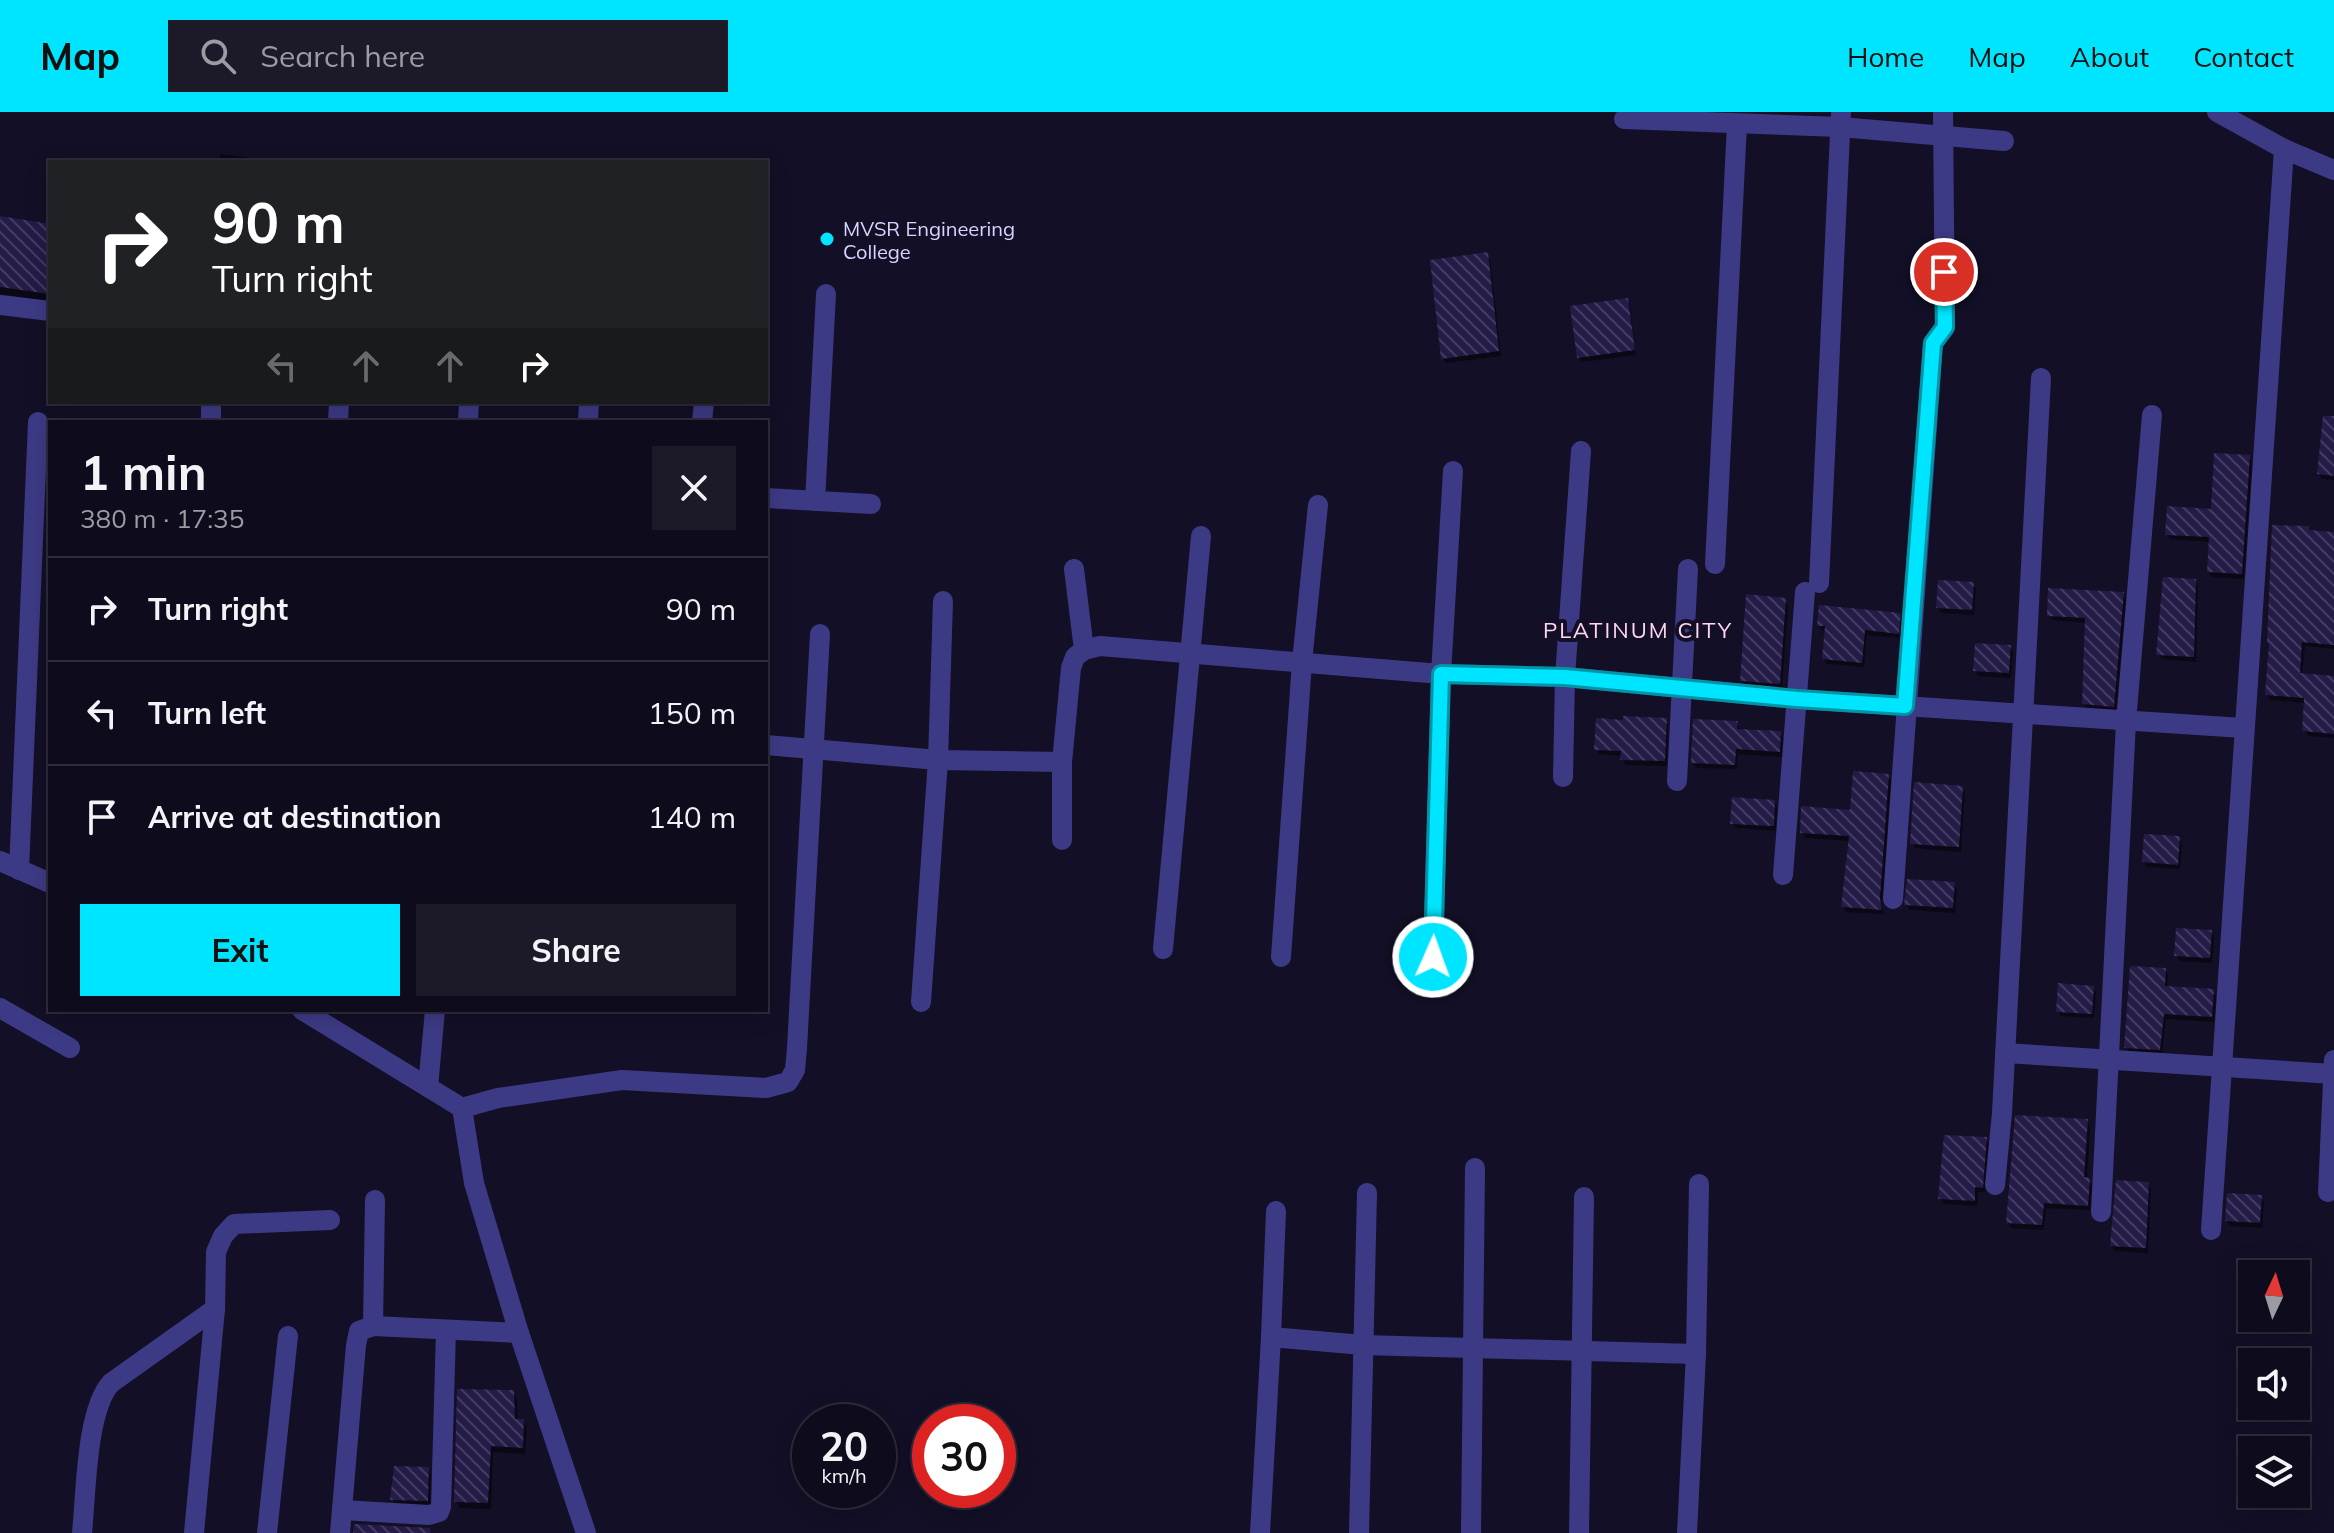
<!DOCTYPE html>
<html lang="en">
<head>
<meta charset="utf-8">
<style>
  body { margin:0; font-family:Mulish,sans-serif; background:#1c1929; color:#f1f3f6; height:100vh; display:flex; flex-direction:column; font-size:30px; white-space:nowrap }
  * { box-sizing:border-box; margin:0 }
  p { font-size:26px; color:#9b9ba3 }
  .icon { flex:none; width:44px; height:44px; fill:none; stroke:currentColor; stroke-width:2; stroke-linecap:round; stroke-linejoin:round }
  .map { position:relative; flex:1; overflow:hidden }
  .panel { position:absolute; left:48px; top:308px; width:720px; height:592px; display:flex; flex-direction:column; background:#0e0b1c; border-radius:0px; box-shadow:0 4px 20px #0003,0 0 0 2px #2e2b3b }
  .panel>* { flex:none }
  .guide { position:absolute; left:48px; top:48px; width:720px; height:244px; border-radius:0px; box-shadow:0 4px 20px #0003,0 0 0 2px #2e2b3b; background:#202124; color:#fff; overflow:hidden }
  .needle { width:52px; rotate:4deg }
  .fabs { position:absolute; left:2238px; top:1148px; display:grid; gap:16px }
  .fabs a { display:grid; place-items:center; width:72px; height:72px; border-radius:0px; background:#0e0b1c; box-shadow:0 4px 20px #0003,0 0 0 2px #2e2b3b; font-size:40px }
  .speed { position:absolute; left:792px; top:1292px; display:flex; gap:16px; font-size:40px; font-weight:700; text-align:center }
  .speed>* { display:grid; place-content:center; width:104px; height:104px; border-radius:50%; background:#0e0b1c; box-shadow:0 4px 20px #0003,0 0 0 2px #2e2b3b; line-height:1 }
  .speed small { font-size:20px; font-weight:400 }
  .speed .limit { border:12px solid #d22; background:#fff; color:#111 }
  .pin { position:absolute; display:grid; place-items:center; width:68px; height:68px; color:#fff; margin:-34px; border:4px solid #fff; border-radius:50%; box-shadow:0 2px 8px #0007 }
  .me { position:absolute; width:88px; margin:-44px; rotate:2deg; stroke-linejoin:round; filter:drop-shadow(0 0 6px #0008) }
  .turn { display:flex; align-items:center; gap:28px; height:168px; padding:0 32px; font-size:36px }
  .turn .icon { width:104px; height:104px; stroke-width:2.5 }
  .turn b { display:block; font-size:56px; line-height:68px }
  .lanes { display:flex; align-items:center; height:76px; padding:0 32px; background:#0003; justify-content:center; gap:40px; direction:ltr }
  .lanes .off { opacity:.35 }
  .round { display:grid; place-items:center; flex:none; width:84px; height:84px; border-radius:0px; background:#1c1929 }
  .summary { display:flex; align-items:center; justify-content:space-between; height:136px; padding:0 32px }
  h1 { font-size:48px; font-weight:700; line-height:60px }
  .action { display:flex; gap:16px; margin-top:auto; padding:16px 32px }
  .action a { flex:1; height:92px; border-radius:0px; background:#00e5ff; color:#111; font-size:32px; font-weight:700; line-height:92px; text-align:center }
  .action a+a { background:#1c1929; color:#f1f3f6 }
  ul { padding:0; list-style:none }
  li { display:flex; align-items:center; gap:24px; height:104px; padding:0 32px; border-top:2px solid #2e2b3b }
  li div { flex:1 }
  li b { display:block; font-size:30px }
  li em { font-style:normal }
  header { display:flex; align-items:center; gap:48px; box-sizing:border-box; height:112px; padding:0 40px; background:#00e5ff; color:#111 }
  header strong { font-size:38px }
  nav { display:flex; gap:44px; margin-inline-start:auto; font-size:28px }
  .search { width:560px; height:72px; background:#1c1929; display:flex; align-items:center; gap:20px; box-sizing:border-box; padding:0 28px; border-radius:0px; color:#9b9ba3; font-size:30px }
  .map>svg:first-child { display:block }
</style>
</head>
<body>
<header>
<strong>Map</strong>
<div class="search"><svg class="icon" aria-label="search" viewBox="0 0 24 24"><circle cx="10" cy="10" r="6"/><path d="M15 15l6 6"/></svg>Search here</div>
<nav><a>Home</a><a>Map</a><a>About</a><a>Contact</a></nav>
</header>
<div class="map">
<svg width="2334" height="1421" viewBox="0 0 2334 1421">
  <defs>
    <pattern id="building-back-hatch" width="6" height="6" patternUnits="userSpaceOnUse" patternTransform="scale(2)"><rect width="6" height="6" fill="#241b47"/><path d="M-1 5l2 2M0 0l6 6M5-1l2 2" fill="none" stroke="#433b63"/></pattern>
  </defs>
  <rect width="100%" height="100%" fill="#130f26"/>
  <!-- shadow -->
  <g fill="#0007">
    <polygon points="220,42 280,50 220,50"/>
    <polygon points="0,106 50,114 50,189 0,182"/>
    <polygon points="1487,142 1490,148 1501,244 1446,251 1443,246"/>
    <polygon points="1627,189 1630,194 1636,243 1582,250 1579,245"/>
    <polygon points="2334,325 2334,368 2322,367 2319,362"/>
    <polygon points="2249,345 2252,350 2244,467 2212,465 2209,460 2210,430 2170,427 2167,422 2212,399"/>
    <polygon points="2310,420 2334,422 2334,537 2305,534 2302,563 2334,566 2334,626 2308,624 2304,618 2306,591 2270,588 2267,582"/>
    <polygon points="2195,469 2198,474 2196,550 2162,547 2158,542"/>
    <polygon points="1973,472 1976,477 1974,503 1941,501 1938,495"/>
    <polygon points="2123,482 2126,487 2116,599 2087,597 2084,592 2087,511 2052,508 2049,503"/>
    <polygon points="1785,488 1788,494 1782,577 1745,573 1742,568"/>
    <polygon points="1899,503 1902,508 1901,526 1867,523 1864,555 1827,552 1824,547 1826,519 1822,519 1819,513"/>
    <polygon points="2010,535 2013,540 2011,566 1978,564 1975,558"/>
    <polygon points="1665,608 1668,613 1667,654 1625,653 1623,644 1599,642 1596,637"/>
    <polygon points="1737,611 1740,619 1780,621 1783,627 1782,645 1738,642 1737,657 1696,656 1693,650"/>
    <polygon points="1888,664 1891,669 1882,793 1884,802 1846,800 1843,794 1851,729 1806,726 1802,720 1852,700"/>
    <polygon points="1962,676 1965,681 1961,740 1915,736 1912,731"/>
    <polygon points="1774,690 1777,695 1776,719 1736,716 1732,711"/>
    <polygon points="2179,726 2182,732 2180,757 2147,755 2144,750"/>
    <polygon points="1954,772 1957,778 1955,801 1910,798 1906,792"/>
    <polygon points="2211,820 2214,825 2212,851 2180,849 2176,843"/>
    <polygon points="2165,858 2168,863 2167,876 2213,879 2216,884 2214,910 2166,907 2162,943 2129,940 2126,935"/>
    <polygon points="2093,876 2096,881 2094,906 2061,904 2058,899"/>
    <polygon points="2087,1009 2090,1014 2087,1067 2092,1073 2090,1098 2046,1096 2044,1118 2011,1116 2008,1111"/>
    <polygon points="1985,1027 1989,1032 1985,1080 1978,1080 1977,1094 1944,1092 1940,1086"/>
    <polygon points="2148,1072 2151,1077 2148,1141 2115,1139 2112,1134"/>
    <polygon points="2261,1085 2264,1091 2262,1116 2230,1114 2227,1109"/>
    <polygon points="513,1280 517,1286 518,1309 523,1309 527,1315 525,1342 493,1340 491,1397 460,1396 456,1389"/>
    <polygon points="428,1357 431,1363 430,1394 395,1393 392,1387"/>
  </g>
  <!-- building -->
  <g fill="url(#building-back-hatch)">
    <polygon points="0,104 50,112 50,182 0,175"/>
    <polygon points="1488,140 1499,239 1441,247 1430,148"/>
    <polygon points="1628,186 1635,238 1577,246 1570,194"/>
    <polygon points="2323,304 2334,304 2334,364 2317,362"/>
    <polygon points="2214,341 2250,343 2242,462 2207,460 2209,425 2165,423 2167,394 2211,397"/>
    <polygon points="2272,413 2309,414 2309,418 2334,420 2334,533 2302,530 2300,561 2334,564 2334,622 2302,619 2304,586 2265,583 2269,531 2267,531"/>
    <polygon points="2163,465 2196,467 2194,545 2156,543"/>
    <polygon points="1938,468 1974,470 1972,498 1936,496"/>
    <polygon points="2048,476 2124,480 2114,595 2082,592 2085,506 2047,504"/>
    <polygon points="1746,482 1786,486 1780,572 1740,569"/>
    <polygon points="1819,493 1901,501 1899,522 1865,518 1862,551 1822,547 1825,514 1817,514"/>
    <polygon points="1975,531 2011,533 2009,561 1973,559"/>
    <polygon points="1623,604 1667,606 1665,649 1620,648 1621,639 1594,638 1596,606 1623,608"/>
    <polygon points="1693,607 1738,609 1737,617 1781,619 1780,640 1736,637 1735,653 1691,651"/>
    <polygon points="1853,659 1889,662 1880,786 1882,798 1841,795 1849,724 1800,721 1801,694 1850,698"/>
    <polygon points="1914,670 1963,674 1959,735 1910,732"/>
    <polygon points="1732,685 1775,688 1774,714 1730,712"/>
    <polygon points="2144,722 2180,724 2178,753 2142,750"/>
    <polygon points="1907,767 1955,770 1953,796 1904,793"/>
    <polygon points="2176,816 2212,818 2210,846 2174,844"/>
    <polygon points="2130,854 2166,856 2165,874 2214,877 2212,905 2164,902 2160,938 2124,936"/>
    <polygon points="2058,871 2094,874 2092,902 2056,900"/>
    <polygon points="2015,1003 2088,1007 2084,1065 2090,1066 2088,1094 2044,1091 2042,1113 2006,1111"/>
    <polygon points="1944,1023 1987,1025 1983,1076 1975,1075 1975,1089 1938,1087"/>
    <polygon points="2116,1068 2149,1070 2146,1136 2110,1134"/>
    <polygon points="2227,1081 2262,1083 2260,1111 2225,1109"/>
    <polygon points="457,1277 514,1278 515,1307 524,1307 523,1336 491,1334 488,1391 454,1390"/>
    <polygon points="394,1354 429,1355 428,1389 390,1388"/>
    <polygon points="354,1412 430,1416 430,1421 353,1421"/>
  </g>
  <g fill="none" stroke-linecap="round" stroke-linejoin="round">
    <!-- minor -->
    <g stroke="#3d3a85" stroke-width="20">
      <polyline points="2217,0 2284,37 2334,58"/>
      <polyline points="1624,7 1840,15 2004,29"/>
      <polyline points="0,193 50,199"/>
      <polyline points="211,310 211,290"/>
      <polyline points="338,310 339,290"/>
      <polyline points="468,310 469,290"/>
      <polyline points="588,310 589,290"/>
      <polyline points="702,310 704,290"/>
      <polyline points="766,386 871,392"/>
      <polyline points="815,389 826,182"/>
      <polyline points="1715,452 1737,12"/>
      <polyline points="1819,471 1841,0"/>
      <polyline points="1084,538 1100,534 1441,562 1565,565 1797,587 2243,616"/>
      <polyline points="766,633 938,648 1062,650"/>
      <polyline points="1563,665 1565,565 1581,339"/>
      <polyline points="1677,669 1688,457"/>
      <polyline points="1062,728 1062,650 1071,556 1075,545 1084,538 1074,457"/>
      <polyline points="0,749 50,771"/>
      <polyline points="19,758 38,310"/>
      <polyline points="1783,763 1805,480"/>
      <polyline points="1893,787 1933,231 1945,215 1943,0"/>
      <polyline points="1163,837 1201,424"/>
      <polyline points="1281,845 1302,550 1318,393"/>
      <polyline points="1433,845 1441,562 1453,359"/>
      <polyline points="921,890 938,648 943,489"/>
      <polyline points="0,896 70,936"/>
      <polyline points="302,898 462,996 474,1071 519,1221 586,1421"/>
      <polyline points="2005,941 2334,962"/>
      <polyline points="428,975 435,898"/>
      <polyline points="462,996 498,986 622,968 766,976 788,970 795,958 797,936 820,522"/>
      <polyline points="1995,1073 2002,1001 2041,266"/>
      <polyline points="2328,1080 2334,948"/>
      <polyline points="1276,1099 1271,1225 1363,1233 1696,1242"/>
      <polyline points="2101,1100 2126,610 2152,303"/>
      <polyline points="2211,1118 2284,37"/>
      <polyline points="373,1214 375,1088"/>
      <polyline points="342,1398 429,1403 439,1400 441,1395 446,1218"/>
      <path d="M82 1421C86 1383 86 1298 111 1271L215 1197"/>
      <polyline points="194,1421 215,1197 216,1140 223,1124 234,1112 330,1108"/>
      <polyline points="267,1421 288,1224"/>
      <polyline points="340,1421 356,1233 359,1219 373,1214 519,1221"/>
      <polyline points="1260,1421 1271,1225"/>
      <polyline points="1359,1421 1367,1081"/>
      <polyline points="1471,1421 1475,1056"/>
      <polyline points="1579,1421 1584,1085"/>
      <polyline points="1687,1421 1696,1242 1699,1072"/>
    </g>
  </g>
  <g fill="none" stroke-linecap="round" stroke-linejoin="round">
    <defs>
      <polyline id="route" points="1433,845 1441,562 1565,565 1797,587 1905,594 1933,231 1945,215 1944,160"/>
    </defs>
    <!-- route casing -->
    <use href="#route" stroke="#0095a6" stroke-width="20"/>
    <!-- route -->
    <use href="#route" stroke="#00e5ff" stroke-width="14"/>
  </g>
  <!-- markers -->
  <circle fill="#00e5ff" stroke="#130f26" stroke-width="3" cx="827" cy="127" r="8"/>
  <g text-anchor="middle" dominant-baseline="central" stroke-width="8" stroke-linejoin="round" paint-order="stroke">
    <!-- poi labels -->
    <g font-size="20" fill="#d9d4ff" stroke="#130f26" text-anchor="start">
      <text x="843" y="116">MVSR Engineering<tspan x="843" dy="23">College</tspan></text>
    </g>
    <!-- neighbourhood labels -->
    <g font-size="22" letter-spacing="2" fill="#ffd6f0" stroke="#130f26">
      <text x="1638" y="518">PLATINUM CITY</text>
    </g>
  </g>
</svg>
<div class="fabs">
<a><svg class="needle" viewBox="-14 -14 28 28"><path d="M0-13l5 13h-10z" fill="#e53935"/><path d="M0 13l5-13h-10z" fill="#9b9ba3"/></svg></a>
<a><svg class="icon" aria-label="sound" viewBox="0 0 24 24"><path d="M4 9h4l5-4v14l-5-4H4zM17 9q2 3 0 6"/></svg></a>
<a><svg class="icon" aria-label="layers" viewBox="0 0 24 24"><path d="M12 4l9 5-9 5-9-5zM3 14l9 5 9-5"/></svg></a>
</div>
<div class="speed"><div>20<small>km/h</small></div><div class="limit">30</div></div>
<div class="pin" style="left:1944px;top:160px;background:#d93025"><svg class="icon" aria-label="arrive" viewBox="0 0 24 24"><path d="M6 21V4h12l-3 4 3 4H6"/></svg></div>
<svg class="me" style="left:1433px;top:845px" viewBox="-20 -20 40 40"><circle r="17" fill="#00e5ff" stroke="#fff" stroke-width="3"/><path d="M0-11L8 9 0 5-8 9z" fill="#fff"/></svg>
<div class="guide">
<div class="turn"><svg class="icon" aria-label="right" viewBox="0 0 24 24"><path d="M7 20v-9h11M14 6l5 5-5 5"/></svg><div><b>90 m</b>Turn right</div></div>
<div class="lanes"><svg class="icon off" aria-label="left" viewBox="0 0 24 24"><path d="M17 20v-9H6M10 6l-5 5 5 5"/></svg><svg class="icon off" aria-label="ahead" viewBox="0 0 24 24"><path d="M12 20V5M6 11l6-6 6 6"/></svg><svg class="icon off" aria-label="ahead" viewBox="0 0 24 24"><path d="M12 20V5M6 11l6-6 6 6"/></svg><svg class="icon" aria-label="right" viewBox="0 0 24 24"><path d="M7 20v-9h11M14 6l5 5-5 5"/></svg></div>
</div>
<section class="panel">
<div class="summary"><div><h1>1 min</h1><p>380 m · 17:35</p></div><a class="round"><svg class="icon" aria-label="close" viewBox="0 0 24 24"><path d="M6 6l12 12M18 6L6 18"/></svg></a></div>
<ul>
<li><svg class="icon" aria-label="right" viewBox="0 0 24 24"><path d="M7 20v-9h11M14 6l5 5-5 5"/></svg><div><b>Turn right</b></div><em>90 m</em></li>
<li><svg class="icon" aria-label="left" viewBox="0 0 24 24"><path d="M17 20v-9H6M10 6l-5 5 5 5"/></svg><div><b>Turn left</b></div><em>150 m</em></li>
<li><svg class="icon" aria-label="arrive" viewBox="0 0 24 24"><path d="M6 21V4h12l-3 4 3 4H6"/></svg><div><b>Arrive at destination</b></div><em>140 m</em></li>
</ul>
<div class="action"><a>Exit</a><a>Share</a></div>
</section>
</div>
</body>
</html>
